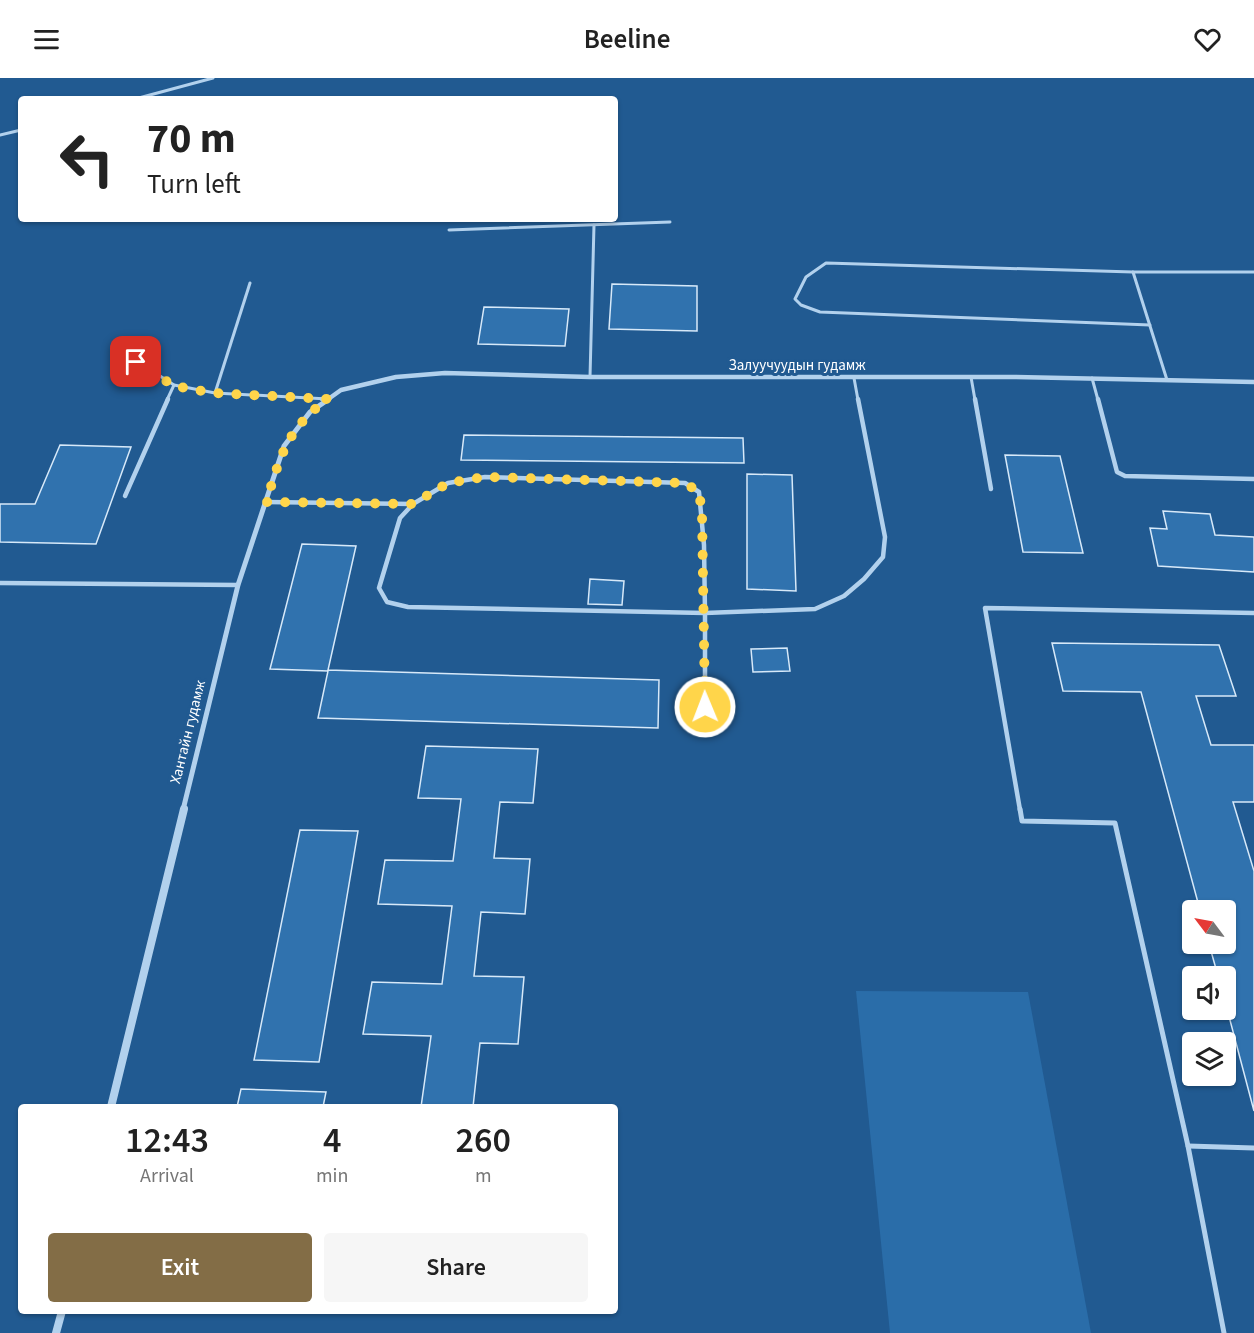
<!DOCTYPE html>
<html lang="en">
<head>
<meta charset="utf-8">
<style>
  body { margin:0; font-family:"Source Sans 3",sans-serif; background:#f6f6f6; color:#222; height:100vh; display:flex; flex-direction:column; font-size:22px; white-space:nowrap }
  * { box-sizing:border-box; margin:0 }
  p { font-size:20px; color:#767676 }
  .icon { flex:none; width:33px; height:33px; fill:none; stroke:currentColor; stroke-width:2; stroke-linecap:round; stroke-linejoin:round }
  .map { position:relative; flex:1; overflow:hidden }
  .panel { position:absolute; left:18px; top:1026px; width:600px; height:210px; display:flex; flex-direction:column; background:#fff; border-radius:6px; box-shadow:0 2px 4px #0004 }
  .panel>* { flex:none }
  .top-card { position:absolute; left:18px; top:18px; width:600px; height:126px; border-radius:6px; box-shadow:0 2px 4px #0004; background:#fff; color:#222; overflow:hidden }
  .needle { width:39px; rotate:302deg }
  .buttons { position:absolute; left:1182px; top:822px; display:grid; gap:12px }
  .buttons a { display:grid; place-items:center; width:54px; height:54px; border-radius:6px; background:#fff; box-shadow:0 2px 4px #0004; font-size:30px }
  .pin { position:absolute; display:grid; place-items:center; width:51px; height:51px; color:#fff; margin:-26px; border-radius:12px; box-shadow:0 3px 9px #0006 }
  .me { position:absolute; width:66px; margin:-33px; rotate:359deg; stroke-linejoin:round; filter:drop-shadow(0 0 4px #0008) }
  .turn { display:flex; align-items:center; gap:21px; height:126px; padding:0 30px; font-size:27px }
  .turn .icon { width:78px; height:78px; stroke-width:2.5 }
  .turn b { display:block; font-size:42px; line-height:51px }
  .eta { display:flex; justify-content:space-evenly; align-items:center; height:102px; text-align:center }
  .eta b { font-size:36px; font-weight:600; line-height:42px }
  .button { display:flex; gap:12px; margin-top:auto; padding:12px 30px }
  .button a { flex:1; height:69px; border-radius:6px; background:#836d46; color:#fff; font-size:24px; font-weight:600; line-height:69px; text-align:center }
  .button a+a { background:#f6f6f6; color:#222 }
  header { display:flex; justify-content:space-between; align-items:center; height:78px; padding:0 30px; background:#fff; font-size:27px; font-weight:600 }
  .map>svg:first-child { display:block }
</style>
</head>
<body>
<header><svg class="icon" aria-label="menu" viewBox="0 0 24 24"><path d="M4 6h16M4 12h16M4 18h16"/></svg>Beeline<svg class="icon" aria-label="heart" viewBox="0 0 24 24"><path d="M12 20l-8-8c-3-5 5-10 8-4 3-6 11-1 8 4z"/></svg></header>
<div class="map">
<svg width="1254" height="1255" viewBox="0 0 1254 1255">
  <rect width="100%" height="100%" fill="#215a91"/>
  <!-- green -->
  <polygon fill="#2a6da9" points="856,913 1028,914 1091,1255 890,1255"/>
  <!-- building -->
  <g fill="#3072ae" stroke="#d7e9f9" stroke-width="1.5">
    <polygon points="612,206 697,208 697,253 609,251"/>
    <polygon points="484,229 569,231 565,268 478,266"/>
    <polygon points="464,357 743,360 744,385 461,382"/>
    <polygon points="60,367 131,369 96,466 0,464 0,426 35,426"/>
    <polygon points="1005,377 1060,378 1083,475 1023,474"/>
    <polygon points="747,396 792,397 796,513 747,511"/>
    <polygon points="1163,433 1210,436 1215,457 1254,459 1254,494 1158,488 1150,450 1167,451"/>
    <polygon points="302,466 356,468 328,592 659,602 658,650 318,640 328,593 270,591"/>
    <polygon points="590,501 624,503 622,527 588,526"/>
    <polygon points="1052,565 1219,567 1236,618 1196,618 1211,667 1254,667 1254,724 1233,724 1254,793 1254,1033 1226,927 1226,898 1218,898 1209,866 1226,866 1226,832 1200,832 1141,614 1063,613"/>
    <polygon points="787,570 790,593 753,594 751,571"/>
    <polygon points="426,668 538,671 533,725 500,724 494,780 530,781 525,836 481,834 474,898 524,899 518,966 480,965 473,1029 421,1029 431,958 363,956 372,904 442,906 452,828 378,826 385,782 453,783 461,721 418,720"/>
    <polygon points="300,752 358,753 319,984 254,982"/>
    <polygon points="241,1011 326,1014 323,1029 237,1029"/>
  </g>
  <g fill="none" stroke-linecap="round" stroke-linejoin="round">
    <!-- lane-far2 -->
    <g stroke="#b2d1ed" stroke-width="3">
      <polyline points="135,21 213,0"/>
      <polyline points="0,57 21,52"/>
      <polyline points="449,152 670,144"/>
      <polyline points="1133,194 826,185 806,199 795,221 801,227 820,234 1150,247"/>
      <polyline points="118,271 174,307 215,315 328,321"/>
      <polyline points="590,299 594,147"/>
      <polyline points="971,299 975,322"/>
      <polyline points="854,300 858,322"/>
      <polyline points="1092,300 1098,322"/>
      <polyline points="1167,302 1133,194 1254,194"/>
      <polyline points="215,315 250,205"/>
      <polyline points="167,322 174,307"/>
    </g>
    <!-- lane-far1 -->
    <g stroke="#b2d1ed" stroke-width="4.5">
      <polyline points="322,321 328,321"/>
      <polyline points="975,321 991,411"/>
      <polyline points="1098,321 1117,394 1125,398 1254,401"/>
      <polygon points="485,399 685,405 699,414 704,467 705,535 408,529 387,524 379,510 400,440 413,426 448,405"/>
      <polyline points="125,418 168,321"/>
      <polyline points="266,424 413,426"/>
      <polyline points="0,505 238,507"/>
      <polyline points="705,535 815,531 844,518 864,501 883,479 885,459 858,321"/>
      <polyline points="705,629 705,535"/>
      <polyline points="1020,732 985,530 1254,535"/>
    </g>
    <!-- lane -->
    <g stroke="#b2d1ed" stroke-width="5">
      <polyline points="1020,731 1022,743 1115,745 1188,1068 1224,1255"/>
      <polyline points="1188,1068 1254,1070"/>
    </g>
    <!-- street-far2 -->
    <polyline stroke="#b2d1ed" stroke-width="4.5" points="327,322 341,312 396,299 445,295 590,299 1016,299 1254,304"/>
    <!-- street-far1 -->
    <polyline stroke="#b2d1ed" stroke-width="5" points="183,732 238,507 284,368 310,334 329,321"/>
    <!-- street -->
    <g stroke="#b2d1ed" stroke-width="8">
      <polyline points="111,1029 184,731"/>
      <polyline points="56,1255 62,1233"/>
    </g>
  </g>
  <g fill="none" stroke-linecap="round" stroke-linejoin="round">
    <!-- route -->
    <path stroke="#ffd54a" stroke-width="10" stroke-dasharray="0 18" d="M136 284 174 308 214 315 328 321C286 351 281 378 266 424L413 426 448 405 485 399 685 405 699 414 702 435 705 629"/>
  </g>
  <g text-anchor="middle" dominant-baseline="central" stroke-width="6" stroke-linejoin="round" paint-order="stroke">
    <!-- street labels -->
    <g font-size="15" fill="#fff" stroke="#215a91">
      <text x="797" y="287">Залуучуудын гудамж</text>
      <text transform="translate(188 654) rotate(-76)">Хантайн гудамж</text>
    </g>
  </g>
</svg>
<div class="buttons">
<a><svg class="needle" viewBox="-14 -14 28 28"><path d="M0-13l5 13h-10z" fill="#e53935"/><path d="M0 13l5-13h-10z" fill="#767676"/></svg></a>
<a><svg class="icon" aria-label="sound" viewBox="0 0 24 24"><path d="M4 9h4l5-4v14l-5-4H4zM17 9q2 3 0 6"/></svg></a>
<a><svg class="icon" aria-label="layers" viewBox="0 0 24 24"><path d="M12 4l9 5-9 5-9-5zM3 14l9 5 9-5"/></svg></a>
</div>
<div class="pin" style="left:136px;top:284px;background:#d93025"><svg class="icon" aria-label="arrive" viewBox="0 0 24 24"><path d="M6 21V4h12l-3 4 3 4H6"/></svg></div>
<svg class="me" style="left:705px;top:629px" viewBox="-20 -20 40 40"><circle r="17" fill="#ffd54a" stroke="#fff" stroke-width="3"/><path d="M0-11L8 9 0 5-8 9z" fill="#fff"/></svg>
<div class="top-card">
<div class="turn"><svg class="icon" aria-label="left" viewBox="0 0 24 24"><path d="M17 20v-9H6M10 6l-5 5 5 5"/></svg><div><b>70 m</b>Turn left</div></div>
</div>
<section class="panel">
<div class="eta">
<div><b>12:43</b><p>Arrival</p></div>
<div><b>4</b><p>min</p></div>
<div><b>260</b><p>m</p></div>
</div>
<div class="button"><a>Exit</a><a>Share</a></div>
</section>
</div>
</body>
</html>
